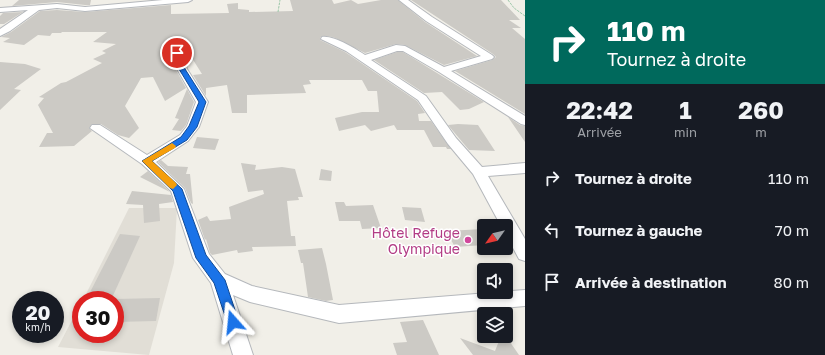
<!DOCTYPE html>
<html lang="fr">
<head>
<meta charset="utf-8">
<style>
  body { margin:0; font-family:"Golos Text",sans-serif; background:#242831; color:#f1f3f6; height:100vh; display:flex; flex-direction:column; font-size:15px; white-space:nowrap }
  * { box-sizing:border-box; margin:0 }
  p { font-size:13px; color:#9ea1a6 }
  .icon { flex:none; width:22px; height:22px; fill:none; stroke:currentColor; stroke-width:2; stroke-linecap:round; stroke-linejoin:round }
  .map { position:relative; flex:1; overflow:hidden }
  .details { display:flex; flex-direction:column; background:#171b24; width:300px }
  .details>* { flex:none }
  .banner { background:#00695c; color:#fff; overflow:hidden }
  .needle { width:26px; rotate:236deg }
  .controls { position:absolute; left:477px; top:219px; display:grid; gap:8px }
  .controls a { display:grid; place-items:center; width:36px; height:36px; border-radius:4px; background:#171b24; box-shadow:0 2px 6px #0003; font-size:20px }
  .speed { position:absolute; left:12px; top:291px; display:flex; gap:8px; font-size:20px; font-weight:700; text-align:center }
  .speed>* { display:grid; place-content:center; width:52px; height:52px; border-radius:50%; background:#171b24; box-shadow:0 2px 6px #0003; line-height:1 }
  .speed small { font-size:10px; font-weight:400 }
  .speed .limit { border:6px solid #d22; background:#fff; color:#111 }
  .pin { position:absolute; display:grid; place-items:center; width:34px; height:34px; color:#fff; margin:-17px; border:2px solid #fff; border-radius:50%; box-shadow:0 1px 4px #0007 }
  .me { position:absolute; width:44px; margin:-22px; rotate:342deg; stroke-linejoin:round; filter:drop-shadow(0 0 3px #0008) }
  .turn { display:flex; align-items:center; gap:14px; height:84px; padding:0 16px; font-size:18px }
  .turn .icon { width:52px; height:52px; stroke-width:2.5 }
  .turn b { display:block; font-size:28px; line-height:34px }
  .eta { display:flex; justify-content:space-evenly; align-items:center; height:68px; text-align:center }
  .eta b { font-size:24px; font-weight:700; line-height:28px }
  ul { padding:0; list-style:none }
  li { display:flex; align-items:center; gap:12px; height:52px; padding:0 16px }
  li div { flex:1 }
  li b { display:block; font-size:15px }
  li em { font-style:normal }
  main { display:flex; flex:1; min-height:0 }
  .map>svg:first-child { display:block }
</style>
</head>
<body>
<main>
<div class="map">
<svg width="525" height="355" viewBox="0 0 525 355">
  <rect width="100%" height="100%" fill="#f1efe8"/>
  <!-- education -->
  <polygon fill="#e1ded6" points="129,208 177,208 174,263 149,355 58,347 81,303 81,334 115,334 115,300 83,300"/>
  <!-- building -->
  <g fill="#cccac5">
    <polygon points="19,0 91,0 90,5 85,5 57,2 12,6"/>
    <polygon points="290,0 332,0 334,4 351,0 358,4 381,0 398,0 425,22 477,56 444,65 405,45 396,44 365,53 333,37 322,36 320,38 320,40 345,52 417,101 425,113 418,114 419,121 431,121 451,149 447,149 446,147 433,147 424,130 397,130 394,125 371,131 365,125 339,131 335,118 362,112 379,112 377,91 368,91 362,80 309,80 311,84 303,85 306,93 247,95 247,113 232,113 227,85 206,88 206,96 193,75 202,74 190,55 185,56 183,52 178,49 171,52 172,58 170,59 186,88 165,101 153,77 141,78 125,106 139,128 129,138 118,135 101,124 92,124 89,128 92,131 74,146 39,147 47,133 53,133 38,105 44,98 39,97 61,83 66,82 102,63 93,59 106,53 102,51 116,44 93,42 107,32 62,32 61,33 52,33 50,36 38,35 24,45 3,42 10,38 1,37 11,32 40,11 57,10 85,12 171,5 171,14 229,13 227,4 238,3 238,9 249,10 249,12 293,11"/>
    <polygon points="411,0 501,0 520,20 509,20 521,28 512,28 525,39 525,114 455,71 492,60 496,57 493,54"/>
    <polygon points="23,12 4,24 0,24 0,16 3,13"/>
    <polygon points="397,52 403,52 484,102 469,109 460,110 442,92 424,93 374,60"/>
    <polygon points="0,62 25,64 41,69 14,89 21,90 0,110"/>
    <polygon points="187,89 194,102 186,125 181,131 172,130 179,119 175,118"/>
    <polygon points="508,117 520,125 525,126 525,142"/>
    <polygon points="458,124 478,125 495,151 469,150 448,125"/>
    <polygon points="197,137 219,139 215,150 193,148"/>
    <polygon points="161,160 168,166 188,167 186,174 190,174 193,204 191,203 185,188 158,162"/>
    <polygon points="241,163 256,165 255,170 282,167 295,169 303,197 298,197 299,200 287,201 291,236 295,236 296,246 252,247 253,251 238,253 237,250 212,255 210,253 206,239 205,240 198,220 207,216 210,221 231,219 229,207 264,194 263,190 248,192"/>
    <polygon points="321,169 332,171 331,181 319,180"/>
    <polygon points="148,171 170,192 140,177"/>
    <polygon points="132,191 171,195 173,202 159,204 160,221 144,223 143,205 126,204"/>
    <polygon points="335,202 344,202 346,206 373,205 381,228 362,229 360,221 339,221"/>
    <polygon points="402,207 421,208 425,222 405,220"/>
    <polygon points="484,229 484,245 455,247 446,231"/>
    <polygon points="120,234 140,236 111,300 86,300"/>
    <polygon points="322,248 326,264 333,300 326,301 308,297 303,263 301,263 298,250"/>
    <polygon points="160,298 156,321 115,322 115,299"/>
    <polygon points="423,320 439,355 397,355 393,343 407,342 400,322"/>
    <polygon points="501,336 506,336 519,355 473,355 460,338 495,351"/>
  </g>
  <g fill="none" stroke-linecap="round" stroke-linejoin="round">
    <defs>
      <g id="street">
        <polygon points="163,0 192,0 188,2 85,11 57,8 39,10 10,31 0,36 0,29 28,10 0,12 0,8 57,4 85,7"/>
        <path d="M399 0H408L432 17 492 55 494 57 492 59 451 71 525 116V125L521 124 439 72 403 51H397L371 60 426 96 456 138 482 167 525 163V173L488 176 525 239V261L519 259 506 235V226H501L473 174 448 144 418 100 346 51 321 39 322 37C333 35 356 49 365 55L396 45 405 46 444 67 481 56 426 21Z"/>
        <polygon points="177,50 182,53 187,69 208,102 199,127 188,141 156,162 184,189 209,254 225,274 252,286 339,305 525,290 525,306 339,323 250,302 233,295 253,355 233,355 211,283 193,258 171,191 142,164 90,128 92,125 100,125 147,155 180,135 187,126 196,102 177,69 172,53"/>
      </g>
    </defs>
    <!-- street casing -->
    <use href="#street" stroke="#b5b8bc" stroke-width="2"/>
    <!-- path -->
    <g stroke="#9cc7a9" stroke-width="1" stroke-dasharray="2.5 1" stroke-linecap="butt">
      <polyline points="508,0 514,8 525,16"/>
      <polyline points="278,12 280,0"/>
    </g>
    <!-- street -->
    <use href="#street" fill="#fff" fill-rule="evenodd"/>
  </g>
  <!-- route -->
  <polygon fill="#1a73e8" stroke="#114b97" points="177,51 180,53 185,69 206,102 197,127 187,140 152,161 182,189 206,255 225,280 239,322 237,327 233,328 229,327 227,322 214,283 196,258 173,191 142,161 181,137 189,126 199,102 179,69 174,53"/>
  <!-- slow -->
  <polygon fill="#f59e0b" points="172,143 176,146 175,148 152,161 176,183 177,185 173,189 170,188 142,161"/>
  <!-- markers -->
  <circle fill="#d1479c" stroke="#fff" stroke-width="1.5" cx="468" cy="240" r="4"/>
  <g text-anchor="middle" dominant-baseline="central" stroke-width="3" stroke-linejoin="round" paint-order="stroke">
    <!-- hotel labels -->
    <g font-size="14" fill="#b23c85" stroke="#fff" text-anchor="end">
      <text x="460" y="232">Hôtel Refuge<tspan x="460" dy="16">Olympique</tspan></text>
    </g>
  </g>
</svg>
<div class="controls">
<a><svg class="needle" viewBox="-14 -14 28 28"><path d="M0-13l5 13h-10z" fill="#e53935"/><path d="M0 13l5-13h-10z" fill="#9ea1a6"/></svg></a>
<a><svg class="icon" aria-label="sound" viewBox="0 0 24 24"><path d="M4 9h4l5-4v14l-5-4H4zM17 9q2 3 0 6"/></svg></a>
<a><svg class="icon" aria-label="layers" viewBox="0 0 24 24"><path d="M12 4l9 5-9 5-9-5zM3 14l9 5 9-5"/></svg></a>
</div>
<div class="speed"><div>20<small>km/h</small></div><div class="limit">30</div></div>
<div class="pin" style="left:177px;top:53px;background:#d93025"><svg class="icon" aria-label="arrive" viewBox="0 0 24 24"><path d="M6 21V4h12l-3 4 3 4H6"/></svg></div>
<svg class="me" style="left:233px;top:322px" viewBox="-20 -20 40 40"><path d="M0-17L14 15 0 8-14 15z" fill="#1a73e8" stroke="#fff" stroke-width="4"/></svg>
</div>
<section class="details">
<div class="banner">
<div class="turn"><svg class="icon" aria-label="right" viewBox="0 0 24 24"><path d="M7 20v-9h11M14 6l5 5-5 5"/></svg><div><b>110 m</b>Tournez à droite</div></div>
</div>
<div class="eta">
<div><b>22:42</b><p>Arrivée</p></div>
<div><b>1</b><p>min</p></div>
<div><b>260</b><p>m</p></div>
</div>
<ul>
<li><svg class="icon" aria-label="right" viewBox="0 0 24 24"><path d="M7 20v-9h11M14 6l5 5-5 5"/></svg><div><b>Tournez à droite</b></div><em>110 m</em></li>
<li><svg class="icon" aria-label="left" viewBox="0 0 24 24"><path d="M17 20v-9H6M10 6l-5 5 5 5"/></svg><div><b>Tournez à gauche</b></div><em>70 m</em></li>
<li><svg class="icon" aria-label="arrive" viewBox="0 0 24 24"><path d="M6 21V4h12l-3 4 3 4H6"/></svg><div><b>Arrivée à destination</b></div><em>80 m</em></li>
</ul>
</section>
</main>
</body>
</html>
